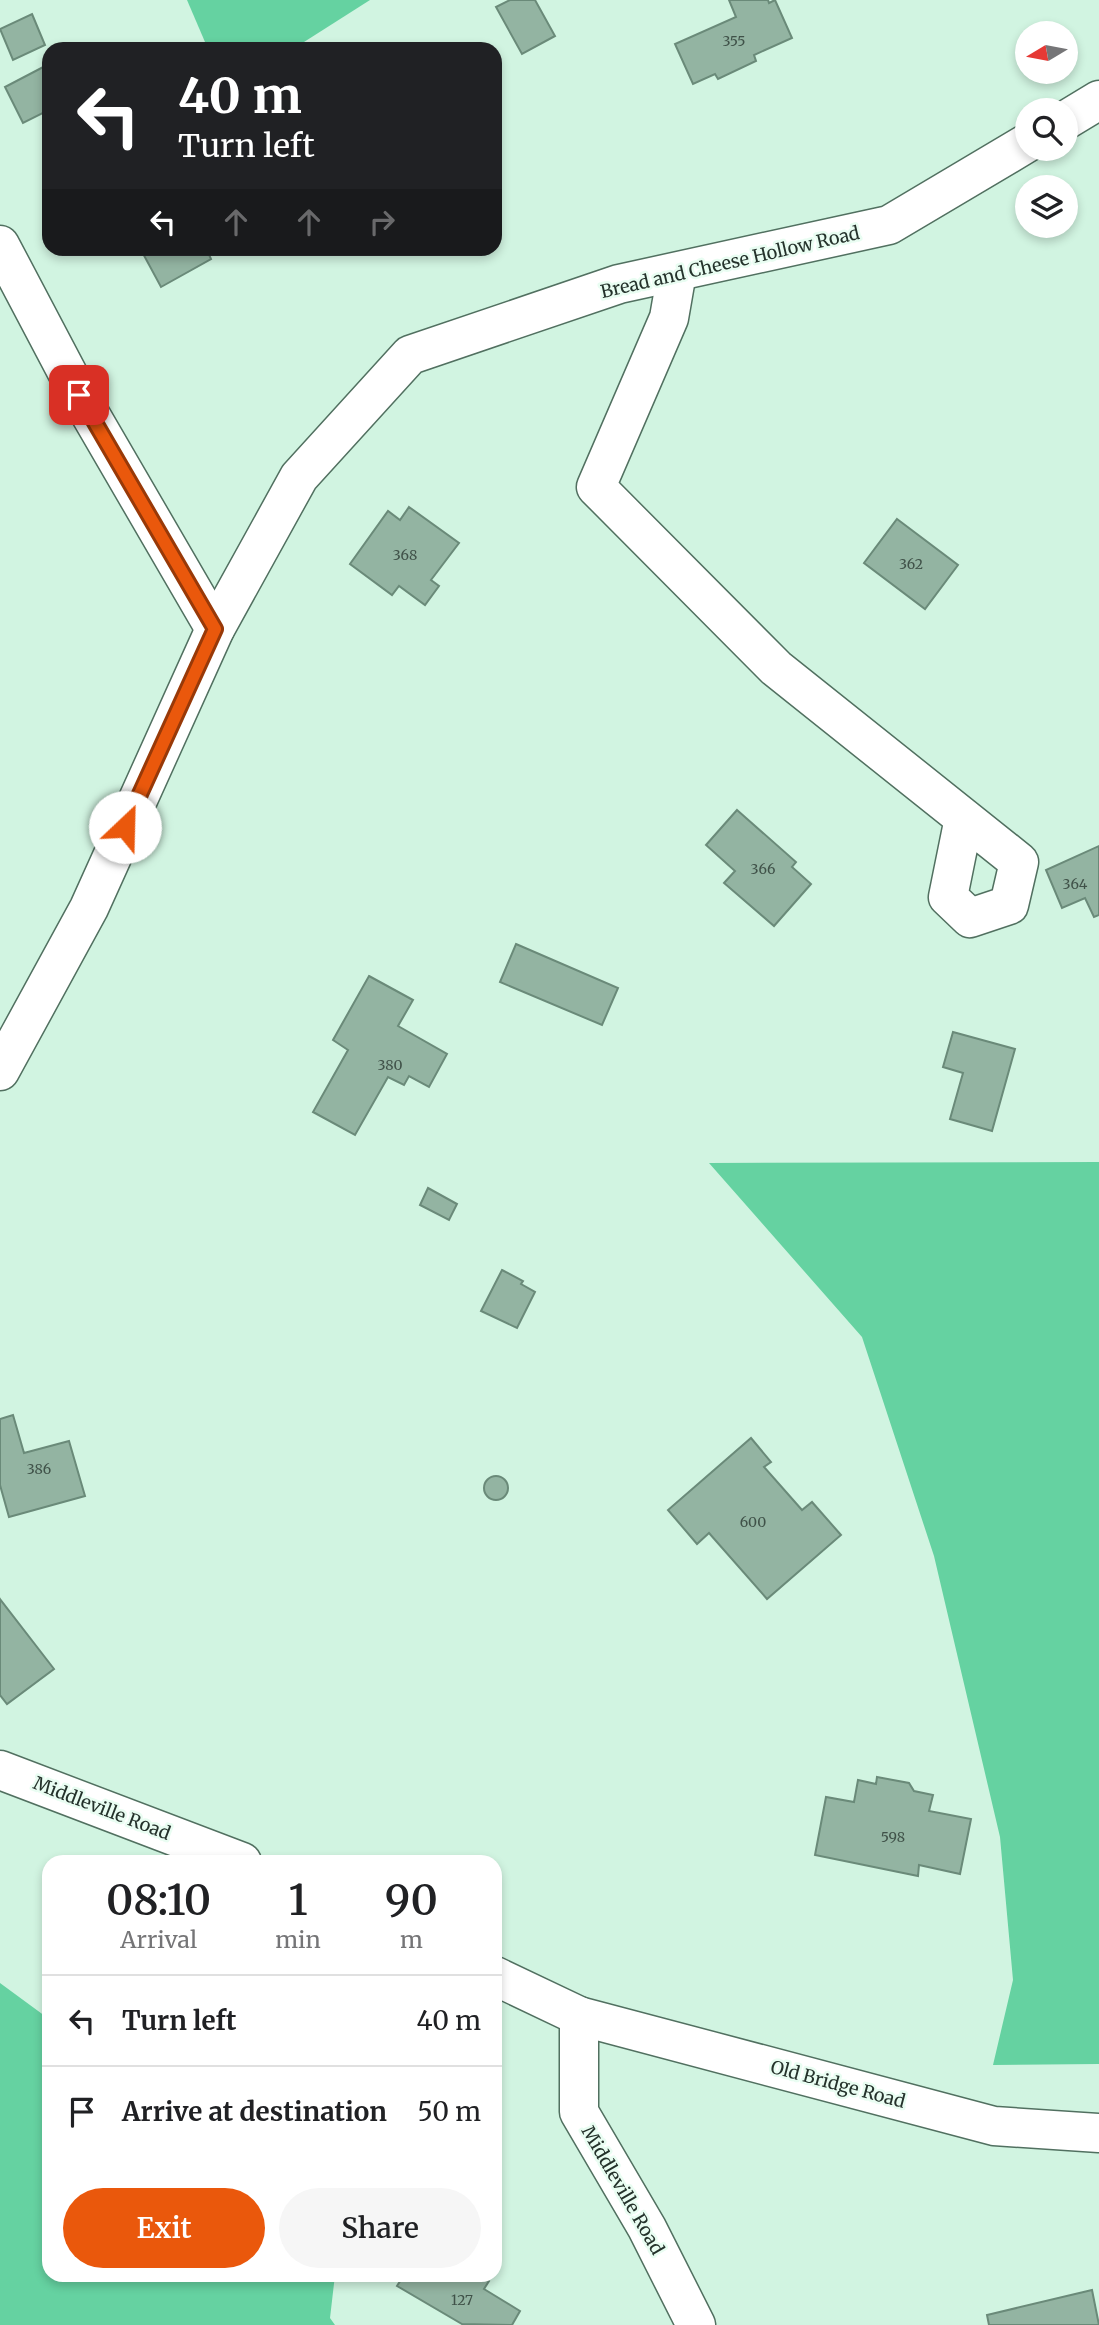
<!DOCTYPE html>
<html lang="en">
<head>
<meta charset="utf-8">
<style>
  body { margin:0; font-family:Merriweather,serif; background:#f6f6f6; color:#202124; height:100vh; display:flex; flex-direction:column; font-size:26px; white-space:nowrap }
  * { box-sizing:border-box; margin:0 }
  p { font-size:23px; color:#757577 }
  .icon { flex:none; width:38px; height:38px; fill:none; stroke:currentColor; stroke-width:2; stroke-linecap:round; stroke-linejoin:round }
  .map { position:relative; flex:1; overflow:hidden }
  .sheet { position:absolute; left:42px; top:1855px; width:460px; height:427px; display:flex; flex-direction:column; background:#fff; border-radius:21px; box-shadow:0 4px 10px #0003 }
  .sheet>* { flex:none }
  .top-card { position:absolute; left:42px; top:42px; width:460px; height:214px; border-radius:21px; box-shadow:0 4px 10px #0003; background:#202124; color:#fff; overflow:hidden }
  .needle { width:46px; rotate:260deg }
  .controls { position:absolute; left:1015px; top:21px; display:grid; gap:14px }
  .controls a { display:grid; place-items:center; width:63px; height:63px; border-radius:50%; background:#fff; box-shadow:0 4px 10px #0003; font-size:35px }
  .pin { position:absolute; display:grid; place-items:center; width:60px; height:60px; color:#fff; margin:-30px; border-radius:14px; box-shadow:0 4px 10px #0006 }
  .me { position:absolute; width:77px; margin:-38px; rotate:24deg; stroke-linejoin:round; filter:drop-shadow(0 0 5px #0008) }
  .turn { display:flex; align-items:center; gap:24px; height:147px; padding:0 21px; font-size:32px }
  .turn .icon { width:91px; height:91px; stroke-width:2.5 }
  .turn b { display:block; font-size:49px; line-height:60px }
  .lanes { display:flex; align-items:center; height:66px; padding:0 21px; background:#0003; justify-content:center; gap:35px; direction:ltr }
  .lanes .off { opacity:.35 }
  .eta { display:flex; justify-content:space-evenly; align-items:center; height:119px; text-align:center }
  .eta b { font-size:42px; font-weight:600; line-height:49px }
  .cta { display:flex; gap:14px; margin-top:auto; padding:14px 21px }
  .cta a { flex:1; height:80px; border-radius:42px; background:#ea580c; color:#fff; font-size:28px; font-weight:600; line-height:80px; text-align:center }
  .cta a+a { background:#f6f6f6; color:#202124 }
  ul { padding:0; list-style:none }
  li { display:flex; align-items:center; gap:21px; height:91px; padding:0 21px; border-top:2px solid #e0e0e0 }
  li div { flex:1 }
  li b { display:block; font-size:26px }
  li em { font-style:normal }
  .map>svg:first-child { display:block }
</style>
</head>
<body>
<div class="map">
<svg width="1099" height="2325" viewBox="0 0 1099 2325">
  <rect width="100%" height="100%" fill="#d1f4e1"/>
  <!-- forest -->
  <g fill="#65d2a1">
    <polygon points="187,0 370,0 293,49 208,49"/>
    <polygon points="1099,1162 1099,2064 993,2065 1013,1980 1000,1837 934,1556 862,1337 709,1163"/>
    <polygon points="0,1983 49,2019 49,2275 335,2275 330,2318 335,2325 0,2325"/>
  </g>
  <!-- building -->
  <g fill="#93b4a2" stroke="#6a8a79" stroke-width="2">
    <polygon points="510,0 535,0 555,36 522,54 496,7"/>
    <polygon points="729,0 768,0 769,3 775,0 792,38 754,55 756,61 718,79 715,74 693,84 675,44 736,17"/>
    <polygon points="32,14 45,45 13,60 0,29"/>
    <polygon points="49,64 49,110 23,123 5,87"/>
    <polygon points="140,248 206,248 211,259 161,287"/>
    <polygon points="409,507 459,543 431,580 439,586 425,605 399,586 392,595 350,564 388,511 400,520"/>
    <polygon points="897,519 958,565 925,609 864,563"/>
    <polygon points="737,810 796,862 792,867 811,884 774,926 724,883 735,871 706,845"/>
    <polygon points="1099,846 1099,915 1094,917 1085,898 1062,908 1046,870"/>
    <polygon points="516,944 618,988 602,1025 500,982"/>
    <polygon points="369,976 413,1000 398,1026 447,1054 429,1087 409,1076 404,1085 388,1077 355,1135 313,1112 348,1050 333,1040"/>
    <polygon points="953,1032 1015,1049 992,1131 950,1119 963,1073 943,1067"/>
    <polygon points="428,1188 457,1204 449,1220 420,1205"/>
    <polygon points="502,1270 523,1281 521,1284 535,1292 517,1328 481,1311"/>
    <polygon points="13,1415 24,1453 69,1441 85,1496 9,1517 0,1485 0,1419"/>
    <polygon points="751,1438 771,1462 764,1467 802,1510 812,1502 841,1535 767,1599 709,1533 697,1544 668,1510"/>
    <circle cx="496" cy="1488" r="12"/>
    <polygon points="0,1599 54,1669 7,1704 0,1695"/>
    <polygon points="877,1777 909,1783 914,1791 933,1795 929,1811 971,1819 960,1874 919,1865 918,1876 815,1855 826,1797 854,1802 858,1780 876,1784"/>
    <polygon points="404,2275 479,2275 489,2281 484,2289 520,2311 512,2325 462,2324 397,2286"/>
    <polygon points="1092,2290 1099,2325 989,2325 987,2315"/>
  </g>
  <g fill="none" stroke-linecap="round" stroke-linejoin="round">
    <defs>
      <polyline id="minor" points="677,272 669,318 596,487 776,668 1019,862 1009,905 970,918 948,897 964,818"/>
      <g id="tertiary">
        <polyline points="0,245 79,395 215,629"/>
        <polyline points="0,1770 242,1862"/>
        <polyline points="495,1976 579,2016 579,2112 647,2228 696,2325"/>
        <polyline points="579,2016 994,2126 1099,2133"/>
      </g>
      <g id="secondary">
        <polyline points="1066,120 1099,100"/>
        <polyline points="0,1071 89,908 215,629 299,477 410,355 619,284 889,225 1027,143"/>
      </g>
    </defs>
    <!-- minor casing -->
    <use href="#minor" stroke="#517060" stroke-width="41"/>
    <!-- tertiary casing -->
    <use href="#tertiary" stroke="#517060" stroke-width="41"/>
    <!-- secondary casing -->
    <use href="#secondary" stroke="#517060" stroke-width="41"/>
    <!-- minor -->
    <use href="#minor" stroke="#fff" stroke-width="38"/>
    <!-- tertiary -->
    <use href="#tertiary" stroke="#fff" stroke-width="38"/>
    <!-- secondary -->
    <use href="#secondary" stroke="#fff" stroke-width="38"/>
  </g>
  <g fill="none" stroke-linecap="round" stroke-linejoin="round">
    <defs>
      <polyline id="route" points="79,395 215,629 125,827"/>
    </defs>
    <!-- route casing -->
    <use href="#route" stroke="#983908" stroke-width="18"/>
    <!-- route -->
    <use href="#route" stroke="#ea580c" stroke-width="12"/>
  </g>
  <g text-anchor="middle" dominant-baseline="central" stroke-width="5" stroke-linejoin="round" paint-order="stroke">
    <!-- number labels -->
    <g font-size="14" fill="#405249">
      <text x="734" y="41">355</text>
      <text x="405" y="555">368</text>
      <text x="911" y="564">362</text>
      <text x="763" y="869">366</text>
      <text x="1075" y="884">364</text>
      <text x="390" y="1065">380</text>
      <text x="39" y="1469">386</text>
      <text x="753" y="1522">600</text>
      <text x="893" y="1837">598</text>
      <text x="462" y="2300">127</text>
    </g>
    <!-- street labels -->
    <g font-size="18" fill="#24322b" stroke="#e9fdf2">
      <text transform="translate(730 262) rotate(-13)">Bread and Cheese Hollow Road</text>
      <text transform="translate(102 1808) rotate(21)">Middleville Road</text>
      <text transform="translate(838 2084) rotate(15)">Old Bridge Road</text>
      <text transform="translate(623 2190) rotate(60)">Middleville Road</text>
    </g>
  </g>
</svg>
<div class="controls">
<a><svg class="needle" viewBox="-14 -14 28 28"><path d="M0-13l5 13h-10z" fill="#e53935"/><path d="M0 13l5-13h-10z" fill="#757577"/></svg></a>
<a><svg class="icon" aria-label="search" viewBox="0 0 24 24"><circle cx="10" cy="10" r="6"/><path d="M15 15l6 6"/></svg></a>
<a><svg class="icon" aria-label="layers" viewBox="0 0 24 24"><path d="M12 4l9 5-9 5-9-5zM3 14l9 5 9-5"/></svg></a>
</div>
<div class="pin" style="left:79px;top:395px;background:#d93025"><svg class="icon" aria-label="arrive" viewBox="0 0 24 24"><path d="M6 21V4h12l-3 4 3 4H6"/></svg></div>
<svg class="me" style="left:125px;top:827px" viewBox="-20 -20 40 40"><circle r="19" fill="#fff"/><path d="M0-13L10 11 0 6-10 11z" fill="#ea580c"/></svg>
<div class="top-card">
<div class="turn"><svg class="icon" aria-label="left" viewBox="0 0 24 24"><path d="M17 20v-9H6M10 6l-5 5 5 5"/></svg><div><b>40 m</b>Turn left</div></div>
<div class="lanes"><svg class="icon" aria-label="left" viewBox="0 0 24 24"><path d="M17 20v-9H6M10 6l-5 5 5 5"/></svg><svg class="icon off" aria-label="ahead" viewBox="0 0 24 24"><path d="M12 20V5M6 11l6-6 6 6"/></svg><svg class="icon off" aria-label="ahead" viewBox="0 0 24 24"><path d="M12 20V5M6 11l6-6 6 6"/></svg><svg class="icon off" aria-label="right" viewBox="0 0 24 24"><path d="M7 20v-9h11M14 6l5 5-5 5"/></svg></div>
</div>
<section class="sheet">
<div class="eta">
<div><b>08:10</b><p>Arrival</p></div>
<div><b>1</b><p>min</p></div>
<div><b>90</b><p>m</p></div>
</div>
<ul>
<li><svg class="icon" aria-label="left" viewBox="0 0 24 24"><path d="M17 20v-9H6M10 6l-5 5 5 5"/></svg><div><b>Turn left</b></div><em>40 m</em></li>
<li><svg class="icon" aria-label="arrive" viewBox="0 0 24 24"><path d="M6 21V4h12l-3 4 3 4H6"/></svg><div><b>Arrive at destination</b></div><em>50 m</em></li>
</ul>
<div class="cta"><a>Exit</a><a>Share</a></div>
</section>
</div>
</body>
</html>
